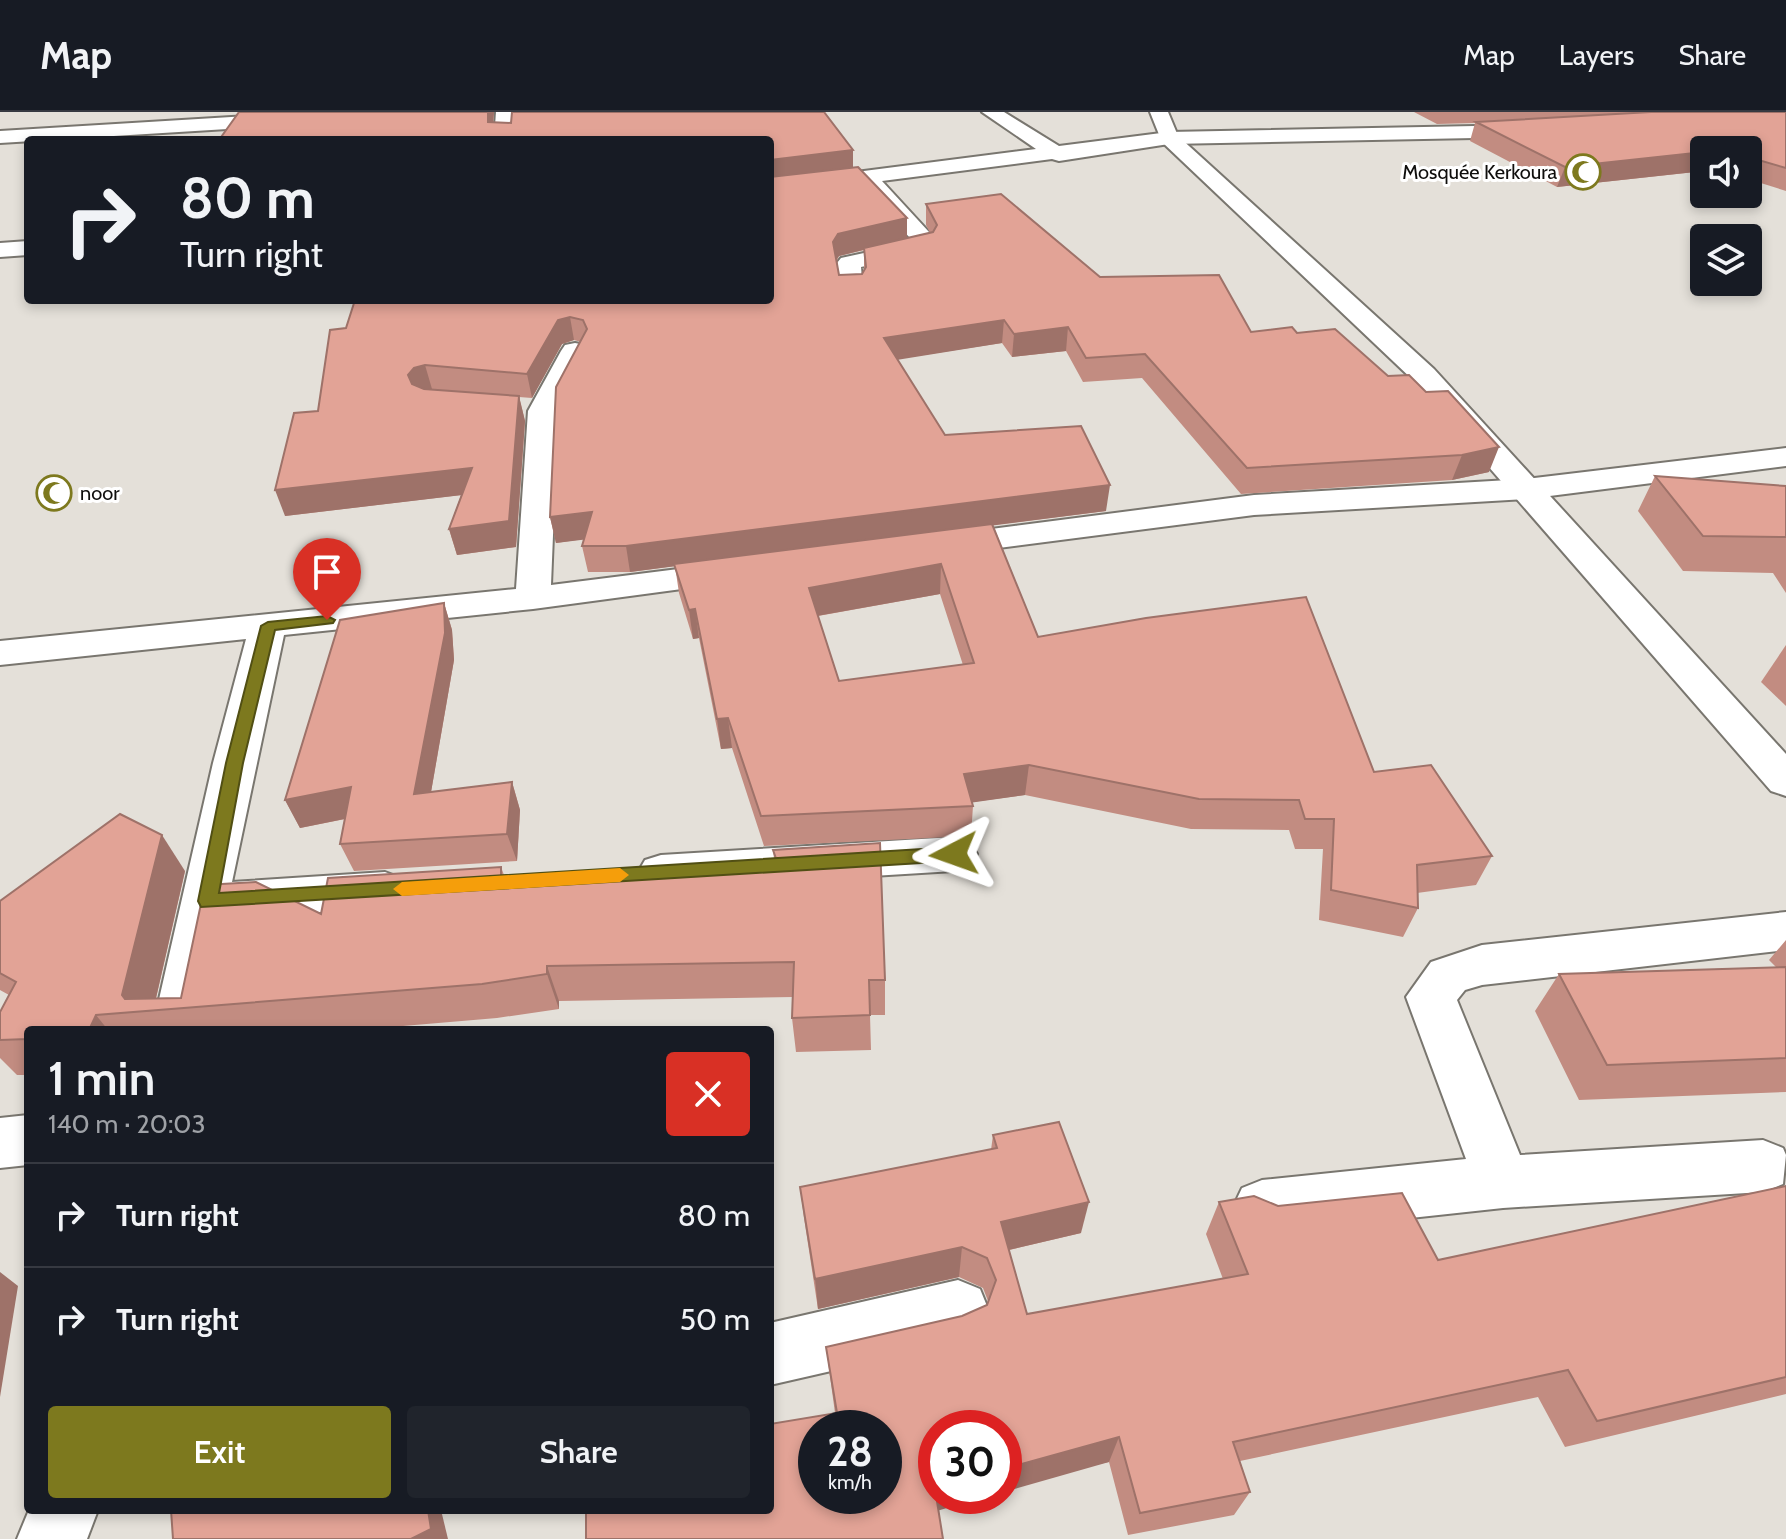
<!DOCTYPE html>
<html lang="en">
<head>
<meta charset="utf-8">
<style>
  body { margin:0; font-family:Cabin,sans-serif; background:#20242c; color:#f1f3f6; height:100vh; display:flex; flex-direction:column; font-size:30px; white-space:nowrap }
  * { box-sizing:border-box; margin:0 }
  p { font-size:26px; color:#9ea1a6 }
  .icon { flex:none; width:44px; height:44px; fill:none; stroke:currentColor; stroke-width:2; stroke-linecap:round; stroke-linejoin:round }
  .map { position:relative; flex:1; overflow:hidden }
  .sheet { position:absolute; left:24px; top:914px; width:750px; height:488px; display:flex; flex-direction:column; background:#171b24; border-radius:8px; box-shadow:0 4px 12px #0003 }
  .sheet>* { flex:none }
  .banner { position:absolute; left:24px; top:24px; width:750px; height:168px; border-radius:8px; box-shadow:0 4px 12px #0003; background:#171b24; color:#f1f3f6; overflow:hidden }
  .buttons { position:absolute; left:1690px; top:24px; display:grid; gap:16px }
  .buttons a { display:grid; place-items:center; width:72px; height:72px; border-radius:8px; background:#171b24; box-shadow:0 4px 12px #0003; font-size:40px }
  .speed { position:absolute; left:798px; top:1298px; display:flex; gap:16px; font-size:40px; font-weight:700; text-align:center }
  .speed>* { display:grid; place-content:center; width:104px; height:104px; border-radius:50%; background:#171b24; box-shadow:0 4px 12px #0003; line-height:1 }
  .speed small { font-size:20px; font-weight:400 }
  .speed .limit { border:12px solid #d22; background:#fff; color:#111 }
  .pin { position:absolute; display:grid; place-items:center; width:68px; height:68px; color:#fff; margin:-82px -34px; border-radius:50% 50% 50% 0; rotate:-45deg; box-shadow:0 0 8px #0007 }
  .pin .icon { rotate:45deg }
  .me { position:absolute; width:88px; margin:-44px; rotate:266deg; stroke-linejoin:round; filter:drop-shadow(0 0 6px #0008) }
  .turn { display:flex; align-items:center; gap:28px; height:168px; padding:0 24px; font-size:36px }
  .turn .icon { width:104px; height:104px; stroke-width:2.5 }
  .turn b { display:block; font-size:56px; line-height:68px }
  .round { display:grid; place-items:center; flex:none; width:84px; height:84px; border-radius:8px; background:#20242c }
  .summary { display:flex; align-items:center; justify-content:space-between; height:136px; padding:0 24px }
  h1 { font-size:48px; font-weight:600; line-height:60px }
  .action { display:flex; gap:16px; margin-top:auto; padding:16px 24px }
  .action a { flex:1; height:92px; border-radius:8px; background:#7d791e; color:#fff; font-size:32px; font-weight:600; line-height:92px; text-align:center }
  .action a+a { background:#20242c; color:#f1f3f6 }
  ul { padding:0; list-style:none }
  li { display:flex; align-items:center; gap:24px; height:104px; padding:0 24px; border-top:2px solid #363941 }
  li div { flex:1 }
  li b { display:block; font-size:30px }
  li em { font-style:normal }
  header { display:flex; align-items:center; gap:48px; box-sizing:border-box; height:112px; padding:0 40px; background:#171b24; border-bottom:2px solid #363941 }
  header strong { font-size:38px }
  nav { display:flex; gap:44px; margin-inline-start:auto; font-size:28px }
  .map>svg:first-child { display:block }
</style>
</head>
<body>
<header>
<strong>Map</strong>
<nav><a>Map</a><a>Layers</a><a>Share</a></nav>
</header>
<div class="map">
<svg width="1786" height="1427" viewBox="0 0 1786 1427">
  <rect width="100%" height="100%" fill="#e4e0d9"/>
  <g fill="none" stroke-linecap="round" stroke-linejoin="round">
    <defs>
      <g id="minor">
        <polygon points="314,0 415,0 406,6 0,31 0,19"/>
        <polygon points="496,0 514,0 513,28 494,27"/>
        <polygon points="982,0 1004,0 1059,34 1169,20 1532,13 1542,19 1532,25 1169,32 1059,49 1052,47 882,69 929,120 934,135 930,140 861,155 863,178 860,183 842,183 837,151 841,146 910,131 910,126 861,72 770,83 770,71 1036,37"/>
        <polygon points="28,129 28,143 0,145 0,131"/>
        <polygon points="575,231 585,233 589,239 558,299 551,473 734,450 746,453 751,460 746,467 734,470 533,497 284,523 232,770 385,760 401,766 408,778 401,790 385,796 225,806 204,918 152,918 213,651 246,527 0,553 0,529 516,477 528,299 561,239 565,233"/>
        <polygon points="1786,336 1786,354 1526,387 1254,403 937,444 925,441 920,434 925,427 937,424 1254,383 1526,367"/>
        <polygon points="954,725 970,730 977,742 970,754 954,759 661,777 645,772 638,760 645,748 661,743"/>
        <polygon points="1786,800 1786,838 1482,873 1465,878 1457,888 1520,1043 1763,1028 1783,1036 1786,1043 1783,1072 1763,1080 1503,1096 1262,1122 1242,1114 1233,1095 1242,1076 1262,1068 1466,1047 1406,885 1431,850 1482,833"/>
        <polygon points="28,1003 28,1053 0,1056 0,1006"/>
        <polygon points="958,1168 980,1177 989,1199 980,1221 958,1230 770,1273 770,1211"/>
        <polygon points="29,1398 98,1398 87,1427 17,1427"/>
      </g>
      <polygon id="secondary" points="1150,0 1168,0 1178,24 1434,257 1786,642 1786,684 1771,679 1414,269 1162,30"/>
    </defs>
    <!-- minor casing -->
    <use href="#minor" stroke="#79766f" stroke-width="4"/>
    <!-- secondary casing -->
    <use href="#secondary" stroke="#79766f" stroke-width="4"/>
    <!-- minor -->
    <use href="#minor" fill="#fff" fill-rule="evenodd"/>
    <!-- secondary -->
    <use href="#secondary" fill="#fff" fill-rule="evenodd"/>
  </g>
  <!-- wall -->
  <g fill="#c28c81" fill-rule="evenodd">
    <path d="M239 0H494L493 10 853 56 907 106V126L930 121 926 113V92L1100 165 1251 220 1297 221 1489 360 1452 368 1241 382 1142 266 1083 270 1066 239 1012 245 1002 231 897 247 945 323 1106 399 993 413 1038 525 1374 660 1492 744 1476 773 1417 781 1418 796 1403 825 1319 808 1323 737H1295L1289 718 1191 717 1025 683 972 690 973 694 971 724 764 734 732 636 721 637 699 526 693 527 679 481 675 454 630 460H588L582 434 584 427 556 431 550 405 581 230 574 228 562 232 532 286 519 285 525 309 516 435 457 443 449 417 461 383 285 404 318 299 330 218 770 188ZM864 138V158L862 162 839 163 837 148 839 144ZM940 482 963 553 839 569 818 504Z"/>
    <polygon points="1414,0 1786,0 1786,79 1748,67 1748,38 1704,38 1704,59 1557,75 1470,29 1475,11 1437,12"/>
    <polygon points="1655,364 1786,374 1786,481 1773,461 1683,459 1638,399"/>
    <polygon points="444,491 452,518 454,548 431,680 512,670 520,698 517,749 354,759 340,732 345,707 300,716 285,688"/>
    <polygon points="1786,533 1786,594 1761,570"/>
    <polygon points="773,738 885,868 885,903 870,903 871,938 796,940 792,906 793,885 559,889 559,897 497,906 356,918 28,918 28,963 17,963 0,946 0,900 9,883 0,878 0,789 185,759 156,886 181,886 321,802 501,755 504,763 775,755"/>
    <polygon points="1786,828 1786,980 1579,988 1535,899 1559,862 1776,855 1769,848"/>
    <polygon points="993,1023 1081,1121 1009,1138 1027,1202 1223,1167 1206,1122 1219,1090 1278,1094 1438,1148 1786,1074 1786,1282 1565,1335 1538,1285 1240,1349 1250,1380 1234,1403 1128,1423 1109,1350 936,1384 989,1384 938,1398 835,1301 826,1235 962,1204 987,1193 988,1189 983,1176 959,1165 818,1197 804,1106 800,1075 991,1038"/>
  </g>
  <!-- shaded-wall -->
  <g fill="#9e7269">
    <polygon points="488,0 494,0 492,28 488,10"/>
    <polygon points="853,38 853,57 770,68 770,48"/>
    <polygon points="1704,40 1704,59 1557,75 1565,55"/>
    <polygon points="907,106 907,127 839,144 834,151 833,130 838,122"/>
    <polygon points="570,205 574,228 562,232 532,286 527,262 558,208"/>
    <polygon points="1004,208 1002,231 884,250 884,226"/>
    <polygon points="1068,215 1066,239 1012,245 1014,222"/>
    <polygon points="425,253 432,277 416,287 408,263 414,256"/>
    <polygon points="519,284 525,309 516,435 457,443 449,417"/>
    <polygon points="1499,335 1489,360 1452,368 1462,343"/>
    <polygon points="472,356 479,381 285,404 275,378"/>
    <polygon points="1110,373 1106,399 630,460 626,434"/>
    <polygon points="592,400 597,426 556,431 550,405"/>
    <polygon points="941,452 940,482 811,505 809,476"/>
    <polygon points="444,491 452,518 454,548 426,709 414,682"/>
    <polygon points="695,497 699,526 693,527 689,498"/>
    <polygon points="728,606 732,636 721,637 717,607"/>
    <polygon points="1029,653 1025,683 962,692 964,662"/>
    <polygon points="512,670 520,698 517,749 507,722"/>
    <polygon points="351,675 364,703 300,716 285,688"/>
    <polygon points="162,723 185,759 153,899 136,900 122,883"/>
    <polygon points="547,854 559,889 559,897 547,862"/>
    <polygon points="96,903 108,918 89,918"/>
    <polygon points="1089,1090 1081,1121 996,1141 1001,1110"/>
    <polygon points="962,1135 959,1165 818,1197 815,1167"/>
    <polygon points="0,1160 18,1174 0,1285"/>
    <polygon points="1119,1325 1109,1350 1004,1380 1004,1357"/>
    <polygon points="936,1376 936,1384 989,1384 933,1400 935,1377"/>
    <polygon points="428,1398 441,1398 448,1427 411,1427"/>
  </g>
  <!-- building -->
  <g fill="#e2a396" stroke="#9e7269" stroke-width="2" fill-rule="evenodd">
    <polygon points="239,0 488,0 488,10 511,11 512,0 824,0 853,38 770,48 770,28 219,28"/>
    <polygon points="1651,0 1786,0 1786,56 1748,45 1748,38 1704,38 1704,40 1565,55 1476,10"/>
    <polygon points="858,55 907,106 838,122 833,130 839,163 862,162 866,155 864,136 933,120 937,113 926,92 1001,82 1100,165 1219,163 1251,220 1292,215 1297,221 1335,217 1388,264 1409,263 1426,280 1448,279 1499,335 1462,343 1247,356 1145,242 1086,246 1068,215 1014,222 1004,208 884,226 945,323 1081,314 1110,373 626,434 582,434 592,400 550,405 556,275 587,217 583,208 570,205 558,208 527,262 425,253 414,256 408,263 412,272 424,277 519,284 509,409 449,417 472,356 275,378 294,301 318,299 330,218 346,216 355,188 770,188 770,65"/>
    <polygon points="1655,364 1786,374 1786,425 1703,424"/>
    <path d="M992 412 1038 525 1146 506 1306 485 1374 660 1431 653 1492 744 1417 753 1418 796 1331 778 1334 707H1305L1299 688 1199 687 1029 653 964 662 973 694 761 704 728 606 717 607 695 497 689 498 674 452ZM941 452 974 551 839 569 809 476Z"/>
    <polygon points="444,491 445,521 414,682 512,670 507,722 340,732 351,675 285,688 340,508"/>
    <polygon points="120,702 162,723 122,883 125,887 181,886 205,773 256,770 321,802 328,766 501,755 501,764 779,755 773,738 880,731 885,868 869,868 870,903 792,906 794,850 547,854 547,862 482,872 96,903 89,918 28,918 28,927 0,928 0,900 16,870 0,861 0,789"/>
    <polygon points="1786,855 1786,946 1607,953 1559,862"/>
    <path d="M1059 1010 1089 1090 1001 1110 1027 1202 1248 1162 1219 1090 1254 1084 1278 1094 1402 1081 1438 1148 1786 1074V1265L1597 1309 1568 1258 1233 1330 1250 1380 1140 1401 1119 1325 1004 1357V1316H936V1376L935 1377 943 1427H586V1398H770V1312L837 1301 826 1235 962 1204 987 1193 996 1168 987 1146 962 1135 815 1167 800 1075 997 1036 993 1023ZM816 1316H884V1384H816Z"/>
    <polygon points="171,1398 428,1398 431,1417 411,1427 173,1427"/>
  </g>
  <!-- route -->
  <polygon fill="#7d791e" stroke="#514f14" stroke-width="2" points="327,504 335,508 333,511 275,518 243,651 219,781 954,735 964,742 954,749 201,795 198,789 226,651 261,514 268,510"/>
  <!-- slow -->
  <polygon fill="#f59e0b" points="620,756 629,763 620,770 402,784 393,777 402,770"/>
  <!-- icons -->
  <defs>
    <symbol id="mosque-ring" viewBox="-11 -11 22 22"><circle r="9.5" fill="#fff" stroke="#7d791e" stroke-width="1.5"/><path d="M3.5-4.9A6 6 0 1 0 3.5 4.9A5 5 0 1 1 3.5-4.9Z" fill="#7d791e"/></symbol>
  </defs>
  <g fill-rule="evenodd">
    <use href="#mosque-ring" x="1563" y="40" width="40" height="40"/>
    <use href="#mosque-ring" x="34" y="361" width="40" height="40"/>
  </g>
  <g text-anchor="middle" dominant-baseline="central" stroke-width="6" stroke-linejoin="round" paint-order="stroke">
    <!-- far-poi labels -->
    <g font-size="20" fill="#0f0e0c" stroke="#fff" text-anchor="end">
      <text x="1557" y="60">Mosquée Kerkoura</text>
      <text x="80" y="381" text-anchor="start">noor</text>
    </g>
  </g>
</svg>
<div class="buttons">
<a><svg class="icon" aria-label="sound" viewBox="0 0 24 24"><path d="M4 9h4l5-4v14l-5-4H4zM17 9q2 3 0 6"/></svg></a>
<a><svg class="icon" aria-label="layers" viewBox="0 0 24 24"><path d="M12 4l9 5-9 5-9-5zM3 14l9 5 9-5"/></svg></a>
</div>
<div class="speed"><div>28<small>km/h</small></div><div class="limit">30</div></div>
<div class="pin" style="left:327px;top:508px;background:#d93025"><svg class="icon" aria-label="arrive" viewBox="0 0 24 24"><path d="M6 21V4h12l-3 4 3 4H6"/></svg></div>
<svg class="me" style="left:954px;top:742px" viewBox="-20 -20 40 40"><path d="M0-17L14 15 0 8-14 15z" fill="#7d791e" stroke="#fff" stroke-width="4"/></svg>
<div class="banner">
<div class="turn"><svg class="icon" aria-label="right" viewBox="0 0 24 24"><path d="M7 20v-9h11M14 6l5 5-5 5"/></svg><div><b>80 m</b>Turn right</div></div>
</div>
<section class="sheet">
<div class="summary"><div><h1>1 min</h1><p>140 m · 20:03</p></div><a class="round" style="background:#d93025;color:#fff"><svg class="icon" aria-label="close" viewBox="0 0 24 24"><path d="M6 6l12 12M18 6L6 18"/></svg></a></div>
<ul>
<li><svg class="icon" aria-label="right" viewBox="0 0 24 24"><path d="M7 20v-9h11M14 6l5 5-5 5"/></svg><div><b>Turn right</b></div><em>80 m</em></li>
<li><svg class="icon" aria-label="right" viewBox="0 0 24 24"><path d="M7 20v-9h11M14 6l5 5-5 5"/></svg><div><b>Turn right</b></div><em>50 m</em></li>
</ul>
<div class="action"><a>Exit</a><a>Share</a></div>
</section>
</div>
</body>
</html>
